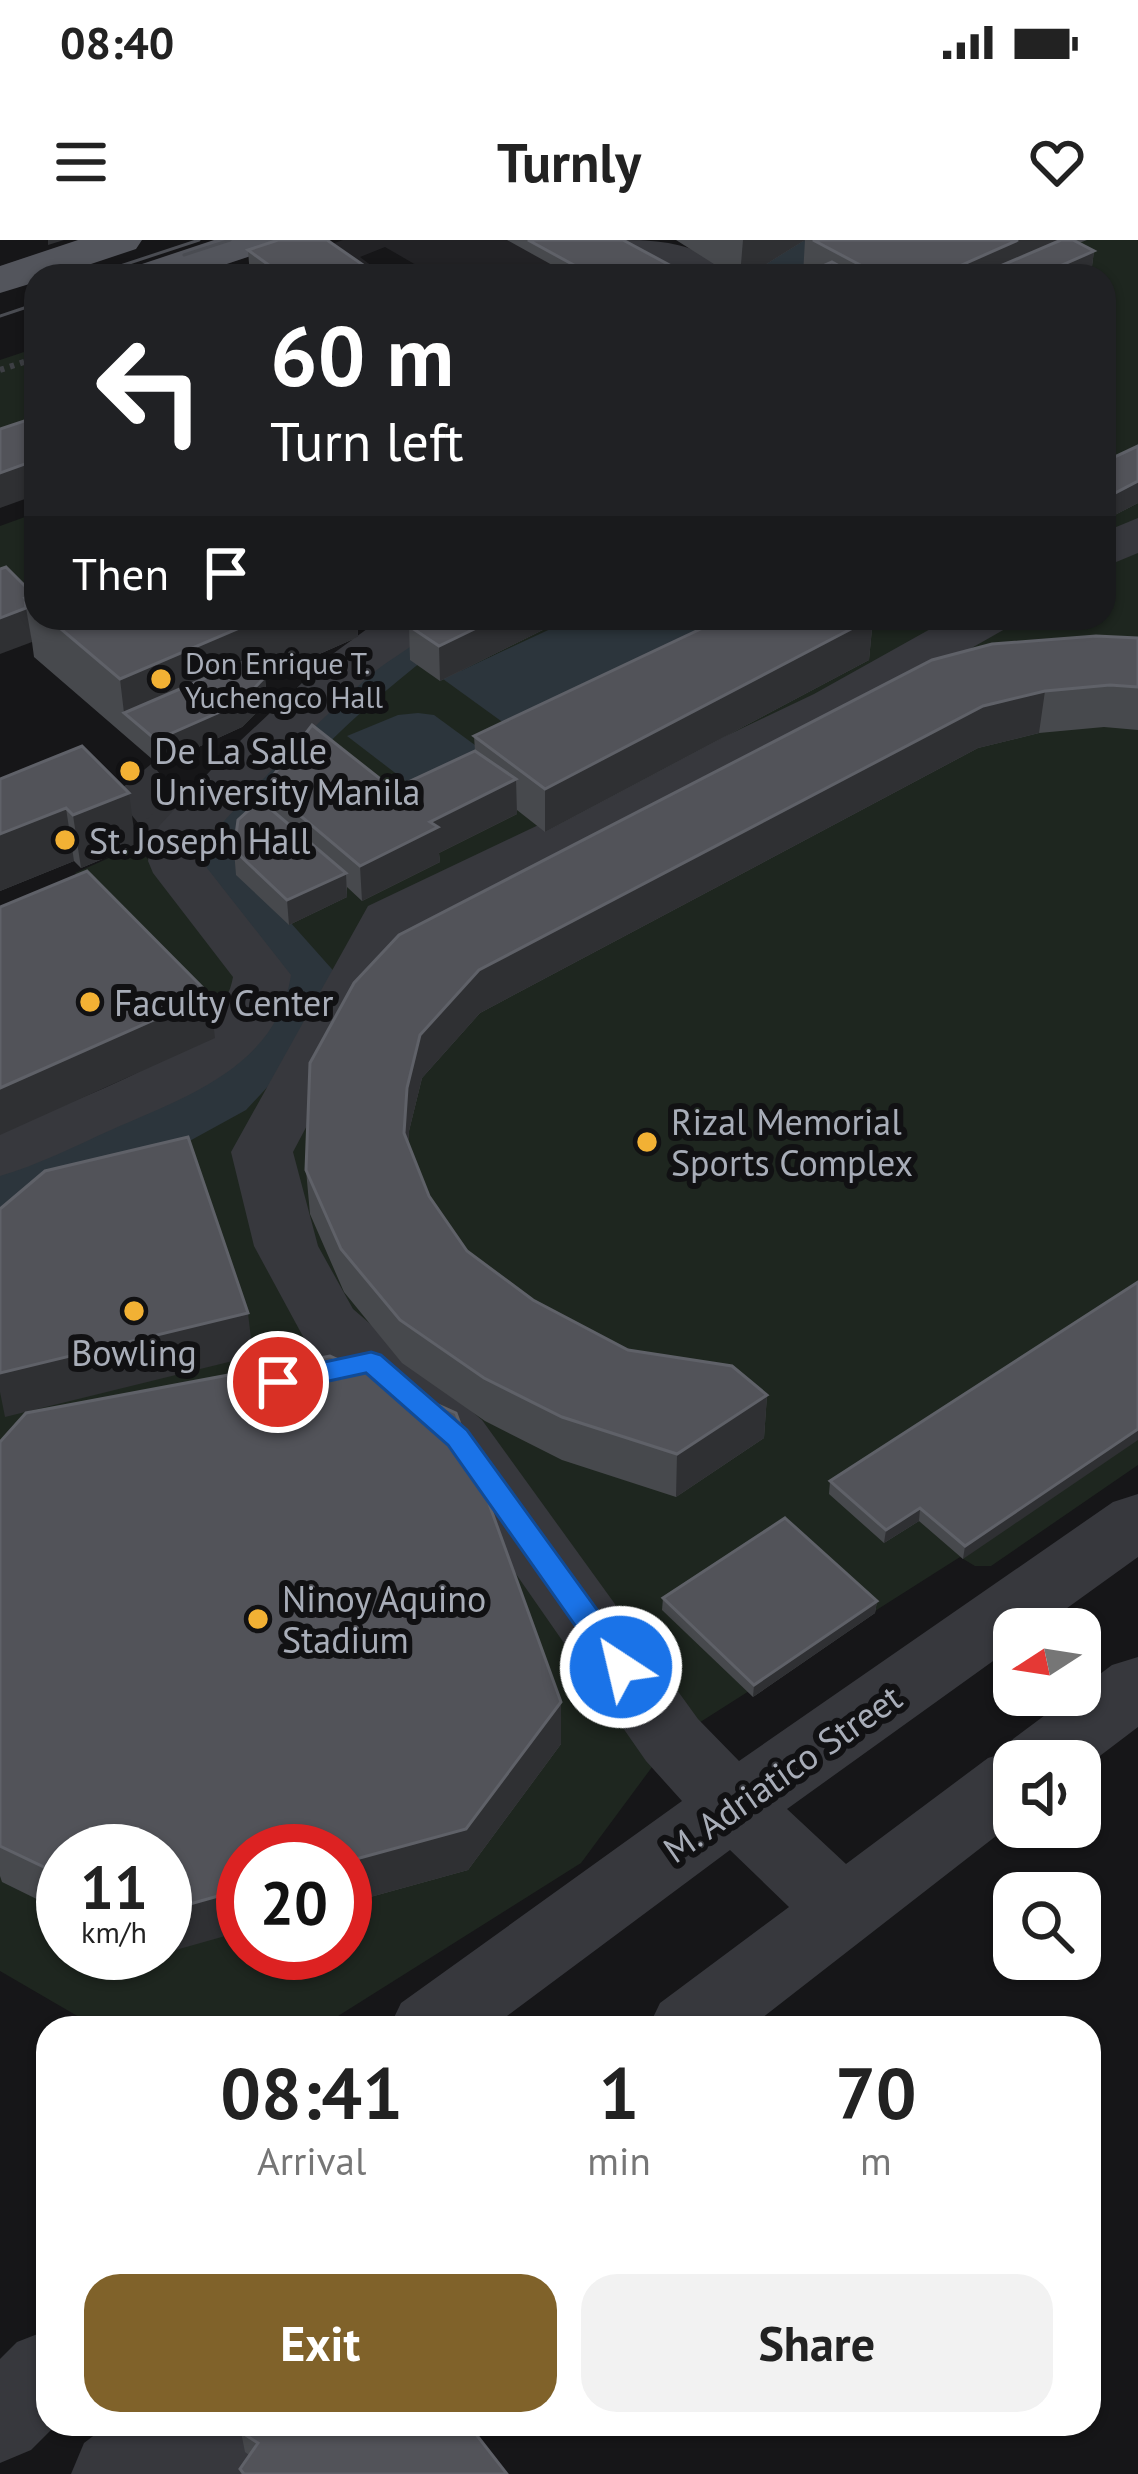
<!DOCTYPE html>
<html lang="en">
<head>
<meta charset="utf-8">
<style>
  body { margin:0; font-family:"PT Sans",sans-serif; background:#f2f2f2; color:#222; height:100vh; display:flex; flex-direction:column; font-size:45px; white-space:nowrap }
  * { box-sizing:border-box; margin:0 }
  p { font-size:39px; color:#767676 }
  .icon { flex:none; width:66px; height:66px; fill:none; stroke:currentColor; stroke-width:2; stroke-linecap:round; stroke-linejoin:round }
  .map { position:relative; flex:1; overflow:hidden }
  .sheet { position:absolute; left:36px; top:1776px; width:1065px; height:420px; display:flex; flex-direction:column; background:#fff; border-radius:36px; box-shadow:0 3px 9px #0004 }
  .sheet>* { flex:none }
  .top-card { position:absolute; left:24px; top:24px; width:1092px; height:366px; border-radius:36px; box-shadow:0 3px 9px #0004; background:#202124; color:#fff; overflow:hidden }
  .needle { width:78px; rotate:258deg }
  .fabs { position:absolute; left:993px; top:1368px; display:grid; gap:24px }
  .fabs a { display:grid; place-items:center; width:108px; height:108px; border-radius:24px; background:#fff; box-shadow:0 3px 9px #0004; font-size:60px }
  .speed { position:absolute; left:36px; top:1584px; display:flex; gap:24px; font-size:60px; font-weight:700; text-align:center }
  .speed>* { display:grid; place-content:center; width:156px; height:156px; border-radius:50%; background:#fff; box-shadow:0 3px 9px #0004; line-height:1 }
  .speed small { font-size:30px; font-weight:400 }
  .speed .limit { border:18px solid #d22; background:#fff; color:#111 }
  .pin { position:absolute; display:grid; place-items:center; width:102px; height:102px; color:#fff; margin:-51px; border:6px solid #fff; border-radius:50%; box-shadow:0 3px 12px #0007 }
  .me { position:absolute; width:132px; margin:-66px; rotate:325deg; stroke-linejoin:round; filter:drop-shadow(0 0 9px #0008) }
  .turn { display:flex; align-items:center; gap:42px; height:252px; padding:0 48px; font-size:54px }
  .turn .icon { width:156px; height:156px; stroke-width:2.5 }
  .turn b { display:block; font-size:84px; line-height:102px }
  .then { display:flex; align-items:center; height:114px; padding:0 48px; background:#0003; gap:24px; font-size:45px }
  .eta { display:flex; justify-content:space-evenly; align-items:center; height:204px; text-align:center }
  .eta b { font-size:72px; font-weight:600; line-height:84px }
  .button { display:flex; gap:24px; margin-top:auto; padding:24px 48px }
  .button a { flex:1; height:138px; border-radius:36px; background:#80622a; color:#fff; font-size:48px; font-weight:600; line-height:138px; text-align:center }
  .button a+a { background:#f2f2f2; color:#222 }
  .status { display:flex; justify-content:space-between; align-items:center; height:84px; padding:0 60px; background:#fff; direction:ltr }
  .status svg { height:33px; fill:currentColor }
  header { display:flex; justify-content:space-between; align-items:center; height:156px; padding:0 48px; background:#fff; font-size:54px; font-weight:600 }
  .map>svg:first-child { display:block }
</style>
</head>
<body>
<div class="status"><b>08:40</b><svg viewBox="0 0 49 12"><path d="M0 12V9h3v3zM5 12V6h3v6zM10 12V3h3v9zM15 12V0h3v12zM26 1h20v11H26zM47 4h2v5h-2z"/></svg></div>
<header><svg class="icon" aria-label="menu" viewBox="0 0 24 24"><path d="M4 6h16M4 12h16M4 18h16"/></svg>Turnly<svg class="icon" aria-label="heart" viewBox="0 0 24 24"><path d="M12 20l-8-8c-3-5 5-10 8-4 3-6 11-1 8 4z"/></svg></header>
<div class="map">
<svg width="1138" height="2234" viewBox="0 0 1138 2234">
  <rect width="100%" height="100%" fill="#161618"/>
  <!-- built -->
  <polygon fill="#222225" points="343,0 641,0 701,36 404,36 423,29 385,7 360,17 385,36 244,36"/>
  <!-- green -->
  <g fill="#1e261f" fill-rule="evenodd">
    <path d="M857 0H1138V1225L991 1326H975L960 1317 672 1500 581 1623 319 1788H98L0 1731V997L310 808 333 768 326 739 219 624 367 449 477 378H1104V36H789ZM63 1611H165V1713H63ZM243 1611H345V1713H243Z"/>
    <polygon points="36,108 36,212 0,225 0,120"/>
    <polygon points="36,273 36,369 0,335 0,286"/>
    <polygon points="136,606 236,716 250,739 222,791 75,633"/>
  </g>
  <!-- water -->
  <g fill="#2c353c">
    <polygon points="574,378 735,378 530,502 443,439"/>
    <polygon points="418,473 434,475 479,508 424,555 347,496 398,475"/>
  </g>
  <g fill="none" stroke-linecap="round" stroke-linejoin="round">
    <!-- river -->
    <g fill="#2c353c" fill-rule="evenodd">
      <path d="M781 0H852C823 42 782 36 736 36L745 23Z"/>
      <path d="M387 378H468L457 393C398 441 262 543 251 621L266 655 347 746 311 800 246 870 31 988 0 997V928L186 830 262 749C232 720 178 666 173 622 167 560 339 414 387 378Z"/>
    </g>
    <!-- minor-tunnel-far1 -->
    <polyline stroke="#333438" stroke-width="48" stroke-dasharray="48 24" stroke-linecap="butt" points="133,539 161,573"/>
    <!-- minor-tunnel -->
    <polyline stroke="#333438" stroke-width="62" stroke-dasharray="62 32" stroke-linecap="butt" points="158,570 180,597"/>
    <!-- path -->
    <polyline stroke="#3d3f44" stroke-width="6" stroke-dasharray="4.5 6" stroke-linecap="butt" points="0,130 36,118"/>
    <!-- minor -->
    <g fill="#37383d" fill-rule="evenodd">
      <path d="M617 0C655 0 703 1 728 36 689 36 641 36 617 0Z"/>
      <polygon points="1138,278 1138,313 1104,327 1104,292"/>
      <path d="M382 378H440C423 404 390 417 367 438 310 489 258 543 207 600V628L291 735C277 827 185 857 111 890 75 906 38 925 0 936V890C69 860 219 818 233 737L153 633 148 621 152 597 160 585 224 516 334 413Z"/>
      <polygon points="950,378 1012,378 1005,389 852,476 410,691 293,912 318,1006 353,1069 482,1180 698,1479 739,1521 1113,1262 1138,1254 1138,1317 1038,1389 1014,1389 1014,1406 787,1569 846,1624 988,1518 1007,1512 1013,1499 1072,1455 1080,1455 1080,1449 1112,1425 1138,1417 1138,1487 1080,1531 1080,1521 1014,1521 1014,1582 749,1788 648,1788 660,1763 789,1667 730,1610 491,1788 389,1788 401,1763 682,1561 646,1521 434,1216 306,1102 254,1006 231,912 368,666 814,454"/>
      <polygon points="48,2090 48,2184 57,2184 31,2210 0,2223 0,2119 17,2102"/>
      <polygon points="109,2184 257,2184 277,2203 290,2234 71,2234 84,2203"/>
    </g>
    <!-- major -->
    <g fill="#53555c" fill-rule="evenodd">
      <polygon points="78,0 142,0 136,9 55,36 36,36 36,42 0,53 0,26"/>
      <polygon points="214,0 278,0 272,9 191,36 126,36 133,27"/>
    </g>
    <!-- tram -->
    <g stroke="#4a4c52" stroke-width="3">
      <polyline points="184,15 230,0"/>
      <polyline points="90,36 199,0"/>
      <polyline points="0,76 36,64"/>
    </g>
  </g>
  <!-- wall -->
  <g fill="#47494d">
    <polygon points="507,0 623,0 690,36 572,36"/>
    <polygon points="676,0 1087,0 1079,3 1094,11 1091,34 1086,36 800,36 803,35 805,0 747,36 733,36"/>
    <polygon points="248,10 379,36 250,36"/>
    <polygon points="1138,206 1138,263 1111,277 1104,272 1104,222"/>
    <polygon points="0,329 34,355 36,354 36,378 357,378 358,397 265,438 267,462 242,487 159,525 34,417 32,402"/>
    <polygon points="567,378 440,441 410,420 409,386"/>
    <polygon points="873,378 869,420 545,592 517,570 517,574 439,613 440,622 362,661 347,647 347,657 289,685 236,635 234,610 267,566 265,546 393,549 475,511 474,496"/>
    <polygon points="1138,398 1138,490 1104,487 1039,493 978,508 480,773 422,838 409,891 408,904 429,956 467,1011 533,1060 628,1110 767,1155 764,1198 676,1257 562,1220 485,1181 402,1123 344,1052 310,974 306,930 310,823"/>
    <polygon points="82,506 136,605 81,628 74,621 0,651 0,539"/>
    <polygon points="1138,1042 963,1319 919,1281 884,1303 829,1254 830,1241"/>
    <polygon points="0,1202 561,1462 561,1504 468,1630 345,1664 345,1611 63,1611 63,1672 2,1642 0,1636"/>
    <polygon points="663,1358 877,1361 875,1373 753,1457 662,1370"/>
    <polygon points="241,2192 507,2234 241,2234 240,2229 249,2215 245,2212"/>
  </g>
  <!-- shaded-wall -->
  <g fill="#2f3033">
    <polygon points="48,0 64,0 48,5"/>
    <polygon points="743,0 805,0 747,36 740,36"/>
    <polygon points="1018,0 1072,0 1022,36 937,36"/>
    <polygon points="1094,11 1091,34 1086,36 1037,36"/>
    <polygon points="36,220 36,255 0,268 0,233"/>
    <polygon points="1138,241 1138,263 1111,277 1115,253"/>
    <polygon points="26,368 32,402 0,414 0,378"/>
    <polygon points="263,378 357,378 358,397 265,438 267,462 242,487 159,525 156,500 124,473 120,439"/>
    <polygon points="497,378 567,378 440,441 439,406"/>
    <polygon points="873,378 869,420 545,592 545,549"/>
    <polygon points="1045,451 1039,493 978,508 480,773 422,838 409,891 406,937 404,893 407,848 420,795 479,730 983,466"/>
    <polygon points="516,539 517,574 439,613 440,622 362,661 360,626 430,582"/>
    <polygon points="129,553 136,605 81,628 73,575"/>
    <polygon points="66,568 74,621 0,651 0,594"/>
    <polygon points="346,633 347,657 289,685 287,660"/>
    <polygon points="210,755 215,798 0,895 0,848"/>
    <polygon points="248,1073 253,1116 5,1177 0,1152 0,1133"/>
    <polygon points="767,1155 764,1198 676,1257 677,1214"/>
    <polygon points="1138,1189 1138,1200 963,1319 965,1306"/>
    <polygon points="920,1268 919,1281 884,1303 886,1290"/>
    <polygon points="877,1361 875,1373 753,1457 754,1445"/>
    <polygon points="561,1462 561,1504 468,1630 345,1664 345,1622"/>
    <polygon points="243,1649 243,1691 165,1713 165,1671"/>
  </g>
  <!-- building -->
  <g fill="#525359" stroke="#5f6168" stroke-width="3">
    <polygon points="278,0 327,0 379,36 284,36 248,10"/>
    <polygon points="528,0 623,0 690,36 594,36"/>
    <polygon points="813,0 1018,0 937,36 881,36"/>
    <polygon points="1061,0 1073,0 1094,11 1037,36 977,36"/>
    <polygon points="832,22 858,36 800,36"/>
    <polygon points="36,177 36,220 0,233 0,189"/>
    <polygon points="1138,206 1138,241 1115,253 1104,247 1104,222"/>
    <polygon points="6,327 34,355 25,358 26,368 0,378 0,329"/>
    <polygon points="36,354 36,368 25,358"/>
    <polygon points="48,378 263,378 120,439"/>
    <polygon points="426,378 497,378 439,406 409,386"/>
    <polygon points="724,378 872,378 545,549 474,496"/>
    <polygon points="1096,396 1138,398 1138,447 1110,445 1045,451 983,466 479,730 420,795 407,848 404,893 429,956 467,1011 533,1060 628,1110 732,1126 767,1155 677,1214 562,1177 484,1138 400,1080 341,1009 306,930 310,823 354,743 399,695 932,420 992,404"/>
    <polygon points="245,421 265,437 240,463 156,500 124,473"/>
    <polygon points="312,485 393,549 475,511 516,539 430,582 438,587 360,626 265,546"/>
    <polygon points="82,506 129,553 73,575 66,568 0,594 0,539"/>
    <polygon points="260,560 346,633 287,660 234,610 238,580"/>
    <polygon points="87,631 210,755 0,848 0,667"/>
    <polygon points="188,897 248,1073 0,1133 0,969 45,931"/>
    <polygon points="1138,1042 1138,1189 965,1306 920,1268 886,1290 830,1241"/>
    <polygon points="330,1116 456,1173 561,1462 466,1589 345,1622 345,1611 243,1611 243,1649 165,1671 165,1611 63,1611 63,1636 0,1606 0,1202 26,1173"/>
    <polygon points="785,1278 877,1361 754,1445 663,1358"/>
    <polygon points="252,2184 468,2184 507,2234 244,2234 240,2229 258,2203 241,2192"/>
  </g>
  <!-- route -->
  <polygon fill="#1a73e8" stroke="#114b97" stroke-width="3" points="371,1112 381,1115 467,1190 632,1418 636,1427 632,1435 610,1435 448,1205 366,1133 278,1152 265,1142 278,1132"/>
  <!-- markers -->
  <g fill="#f2b134" stroke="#111113" stroke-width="4.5">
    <circle cx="161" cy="439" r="12"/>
    <circle cx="130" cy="531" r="12"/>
    <circle cx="65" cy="600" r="12"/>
    <circle cx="90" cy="762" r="12"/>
    <circle cx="647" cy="902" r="12"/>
    <circle cx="134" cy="1071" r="12"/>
    <circle cx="258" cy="1379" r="12"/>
  </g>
  <g text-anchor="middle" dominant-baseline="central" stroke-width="12" stroke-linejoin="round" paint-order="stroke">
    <!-- far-poi labels -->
    <g font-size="30" fill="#a8adb8" stroke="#111113" text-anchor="start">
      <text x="185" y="422">Don Enrique T.<tspan x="185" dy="34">Yuchengco Hall</tspan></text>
    </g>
    <!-- poi labels -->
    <g font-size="36" fill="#a8adb8" stroke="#111113" text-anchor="start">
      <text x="154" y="510">De La Salle<tspan x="154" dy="41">University Manila</tspan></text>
      <text x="89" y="600">St. Joseph Hall</text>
      <text x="114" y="762">Faculty Center</text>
      <text x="671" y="881">Rizal Memorial<tspan x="671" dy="41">Sports Complex</tspan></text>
      <text x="134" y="1112" text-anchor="middle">Bowling</text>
      <text x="282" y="1358">Ninoy Aquino<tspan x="282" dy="41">Stadium</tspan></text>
    </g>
    <!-- street labels -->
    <g font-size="36" fill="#a8adb8" stroke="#111113">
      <text transform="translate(782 1533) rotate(-35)">M. Adriatico Street</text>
    </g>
  </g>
</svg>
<div class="fabs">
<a><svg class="needle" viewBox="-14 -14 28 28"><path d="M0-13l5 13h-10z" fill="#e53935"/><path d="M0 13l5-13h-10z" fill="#767676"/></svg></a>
<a><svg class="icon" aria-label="sound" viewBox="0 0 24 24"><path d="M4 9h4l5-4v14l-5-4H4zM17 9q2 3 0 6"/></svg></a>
<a><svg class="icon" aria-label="search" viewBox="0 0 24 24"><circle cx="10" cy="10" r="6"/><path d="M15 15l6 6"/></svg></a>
</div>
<div class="speed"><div>11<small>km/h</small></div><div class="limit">20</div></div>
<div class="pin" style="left:278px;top:1142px;background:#d93025"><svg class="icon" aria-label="arrive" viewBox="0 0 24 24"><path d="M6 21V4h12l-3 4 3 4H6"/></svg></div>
<svg class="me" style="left:621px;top:1427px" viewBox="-20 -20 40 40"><circle r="17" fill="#1a73e8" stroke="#fff" stroke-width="3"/><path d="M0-11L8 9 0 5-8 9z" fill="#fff"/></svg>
<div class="top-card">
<div class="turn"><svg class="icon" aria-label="left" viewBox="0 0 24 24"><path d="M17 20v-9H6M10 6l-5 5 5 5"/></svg><div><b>60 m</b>Turn left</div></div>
<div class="then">Then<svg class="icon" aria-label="arrive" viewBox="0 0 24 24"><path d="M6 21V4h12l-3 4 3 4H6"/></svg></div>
</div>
<section class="sheet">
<div class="eta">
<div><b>08:41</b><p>Arrival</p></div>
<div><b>1</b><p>min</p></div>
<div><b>70</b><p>m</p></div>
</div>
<div class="button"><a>Exit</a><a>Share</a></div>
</section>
</div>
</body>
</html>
